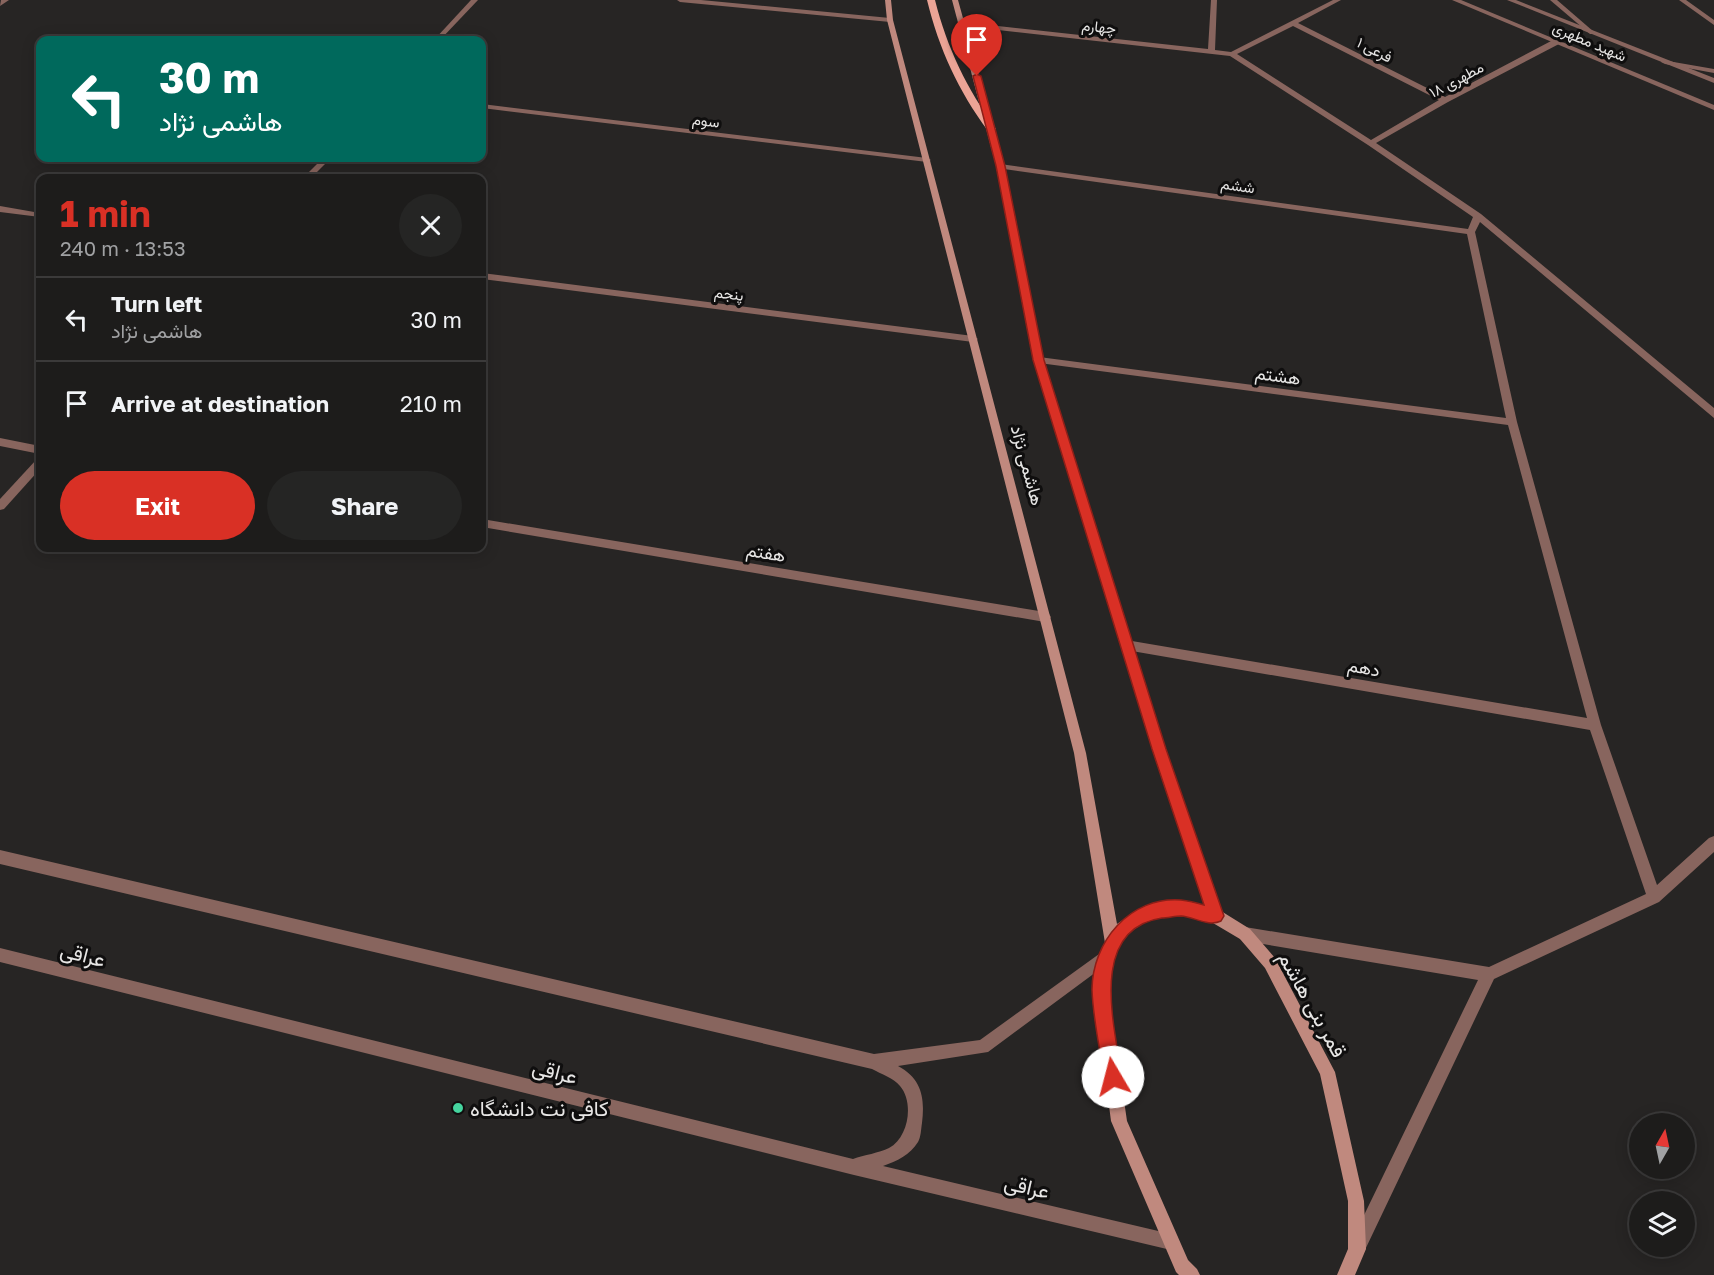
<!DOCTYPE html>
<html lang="en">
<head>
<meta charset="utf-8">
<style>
  body { margin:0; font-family:"Golos Text",Vazirmatn,sans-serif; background:#252524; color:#f1f3f6; height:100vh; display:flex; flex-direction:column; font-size:22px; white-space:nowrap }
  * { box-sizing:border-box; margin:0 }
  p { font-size:20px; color:#a0a1a3 }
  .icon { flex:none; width:33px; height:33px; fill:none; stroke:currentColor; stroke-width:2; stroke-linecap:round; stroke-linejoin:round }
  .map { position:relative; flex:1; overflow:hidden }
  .sheet { position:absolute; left:36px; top:174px; width:450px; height:378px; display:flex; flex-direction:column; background:#1d1c1b; border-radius:12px; box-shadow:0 3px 15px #0003,0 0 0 2px #3b3a3a }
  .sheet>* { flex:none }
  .hud { position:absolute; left:36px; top:36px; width:450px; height:126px; border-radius:12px; box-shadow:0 3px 15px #0003,0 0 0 2px #3b3a3a; background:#00695c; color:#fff; overflow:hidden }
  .needle { width:39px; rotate:9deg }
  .buttons { position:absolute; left:1629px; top:1113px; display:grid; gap:12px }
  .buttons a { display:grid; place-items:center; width:66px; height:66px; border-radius:50%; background:#1d1c1b; box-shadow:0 3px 15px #0003,0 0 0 2px #3b3a3a; font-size:30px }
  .pin { position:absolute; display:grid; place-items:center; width:51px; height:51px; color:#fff; margin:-62px -26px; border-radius:50% 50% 50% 0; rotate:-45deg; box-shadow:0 0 6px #0007 }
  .pin .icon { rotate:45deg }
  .me { position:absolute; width:66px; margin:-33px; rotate:352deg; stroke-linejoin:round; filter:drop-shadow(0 0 4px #0008) }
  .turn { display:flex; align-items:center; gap:21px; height:126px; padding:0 24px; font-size:27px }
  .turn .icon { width:78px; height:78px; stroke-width:2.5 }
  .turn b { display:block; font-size:42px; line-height:51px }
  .round { display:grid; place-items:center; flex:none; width:63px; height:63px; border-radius:32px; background:#252524 }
  .summary { display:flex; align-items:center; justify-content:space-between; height:102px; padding:0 24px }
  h1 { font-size:36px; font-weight:700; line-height:45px; color:#d93025 }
  .primary-button { display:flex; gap:12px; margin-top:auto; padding:12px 24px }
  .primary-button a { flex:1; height:69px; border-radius:36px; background:#d93025; color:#fff; font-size:24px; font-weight:700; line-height:69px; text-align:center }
  .primary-button a+a { background:#252524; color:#f1f3f6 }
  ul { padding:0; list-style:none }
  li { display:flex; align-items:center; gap:18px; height:84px; padding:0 24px; border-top:2px solid #3b3a3a }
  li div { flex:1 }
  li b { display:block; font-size:22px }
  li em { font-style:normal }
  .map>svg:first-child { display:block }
</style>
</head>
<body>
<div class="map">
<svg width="1714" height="1275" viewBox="0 0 1714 1275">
  <rect width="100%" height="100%" fill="#272524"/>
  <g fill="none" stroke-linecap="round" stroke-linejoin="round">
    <!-- minor -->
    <g fill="#88655e" fill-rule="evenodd">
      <polygon points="1,0 9,0 0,6"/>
      <polygon points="471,0 478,0 440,40 434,40"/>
      <polygon points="677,0 701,0 890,18 893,20 890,22 680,2"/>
      <path d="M1211 0H1217L1215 50 1231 52 1333 0H1341L1298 23 1445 97 1553 40H1559V44L1448 102 1376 143 1481 214 1714 408V418L1480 222 1475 232 1517 422 1601 725 1657 885 1709 838 1714 836V852L1659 902 1494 979 1364 1252 1358 1255 1352 1252 1349 1246 1352 1240 1478 980 1245 941 1240 939 1238 934 1240 929 1245 927 1489 967 1646 894 1590 730 1126 650 1122 649 1120 645 1122 641 1126 640 1587 718 1508 425 1039 363 1034 360 1039 357 1506 418 1467 234 997 168V164H1000L1468 229 1473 217 1368 145 1230 56 962 26 959 24 962 22 1208 49ZM1293 26 1439 100 1371 140 1237 54Z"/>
      <polygon points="1550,0 1557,0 1594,32 1594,34 1590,34"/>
      <polygon points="1679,0 1686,0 1714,20 1714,25"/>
      <polygon points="1662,60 1714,69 1714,73 1665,64 1661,62"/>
      <polygon points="482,104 927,158 931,160 927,162 482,108"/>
      <polygon points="323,158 331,158 311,178 303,178"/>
      <polygon points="0,206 40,213 40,217 0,212"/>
      <polygon points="482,273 973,336 978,339 973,342 482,279"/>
      <polygon points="0,438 40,446 40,454 0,446"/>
      <polygon points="40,459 40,469 4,509 0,510 0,499 36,460"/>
      <polygon points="482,519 1045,612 1049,614 1051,617 1049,620 1045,622 482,527"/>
    </g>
    <!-- tertiary -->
    <g fill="#88655e" fill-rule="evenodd">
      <polygon points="1452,0 1461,0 1714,105 1714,110"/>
      <polygon points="1507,0 1516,0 1714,78 1714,83"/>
      <path d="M0 850 874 1054 980 1040 1106 949 1111 951 1113 956 1111 961 988 1052 898 1066C922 1079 925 1098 922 1123 921 1129 921 1137 918 1142 910 1155 897 1161 883 1166L1171 1234 1177 1236 1179 1242 1177 1248 1171 1250 854 1175 0 962V948L853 1159C864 1155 879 1153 889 1148 909 1137 914 1102 900 1086 894 1078 881 1074 872 1069L0 864Z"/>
    </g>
    <!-- secondary -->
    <path fill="#c0897e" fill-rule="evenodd" d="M885 0H891L893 20 1086 753 1117 924C1149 901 1167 898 1206 907L1153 749 1034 360 996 166 952 0H958L1004 166 1044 360 1165 749 1221 911 1250 929 1275 958 1335 1072 1364 1201 1366 1249 1355 1275H1337L1348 1249V1201L1320 1074 1265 968 1240 939 1213 923 1180 915 1150 919 1127 934 1113 958 1108 990 1127 1121 1188 1260 1197 1269 1200 1275H1179L1176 1272 1111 1121 1094 990 1099 956 1105 943 1074 753 887 20Z"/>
    <!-- primary -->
    <path fill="#eba496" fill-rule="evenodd" d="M927 0H935C947 48 967 89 996 129L994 131H988C958 90 939 49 927 0Z"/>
  </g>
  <!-- route -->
  <path fill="#d93025" stroke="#8d1f18" stroke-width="1.5" d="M977 74 981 76 1005 166 1044 360 1166 749 1224 916 1221 921C1209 927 1194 917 1181 916 1175 916 1168 918 1162 918 1087 929 1115 1028 1122 1077L1119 1084 1113 1086 1106 1084 1104 1077C1100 1049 1093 1019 1092 990 1092 942 1130 896 1181 900 1189 901 1197 903 1204 905L1152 749 1033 360 996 166 973 76Z"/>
  <!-- markers -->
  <circle fill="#45d49e" stroke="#0f0e0e" stroke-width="2" cx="458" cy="1108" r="6"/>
  <g text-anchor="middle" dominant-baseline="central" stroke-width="6" stroke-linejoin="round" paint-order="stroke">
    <!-- far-street labels -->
    <g font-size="15" fill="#e7e6e5" stroke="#0f0e0e">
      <text transform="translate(1099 26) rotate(6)">چهارم</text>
      <text transform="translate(1590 41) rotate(23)">شهید مطهری</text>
      <text transform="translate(1375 49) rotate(27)">فرعی ۱</text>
      <text transform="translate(1456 79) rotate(-28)">مطهری ۱۸</text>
      <text transform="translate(706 120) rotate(7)">سوم</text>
      <text transform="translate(1238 185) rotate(8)">ششم</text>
      <text transform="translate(729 293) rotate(7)">پنجم</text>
    </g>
    <!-- street labels -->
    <g font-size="18" fill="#e7e6e5" stroke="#0f0e0e">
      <text transform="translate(1278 375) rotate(8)">هشتم</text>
      <text transform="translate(1028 465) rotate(75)">هاشمی نژاد</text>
      <text transform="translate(766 552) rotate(9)">هفتم</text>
      <text transform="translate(1364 667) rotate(10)">دهم</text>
    </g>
    <!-- near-street labels -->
    <g font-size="21" fill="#e7e6e5" stroke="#0f0e0e">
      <text transform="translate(83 954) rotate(14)">عراقی</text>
      <text transform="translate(1313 1004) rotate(61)">قمر بنی هاشم</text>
      <text transform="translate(555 1071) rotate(14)">عراقی</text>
      <text transform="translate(1027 1186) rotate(13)">عراقی</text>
    </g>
    <!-- near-poi labels -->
    <g font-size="21" fill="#e7e6e5" stroke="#0f0e0e" text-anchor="start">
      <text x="470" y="1108">کافی نت دانشگاه</text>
    </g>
  </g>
</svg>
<div class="buttons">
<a><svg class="needle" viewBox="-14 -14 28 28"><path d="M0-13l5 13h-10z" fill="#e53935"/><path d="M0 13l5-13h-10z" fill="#a0a1a3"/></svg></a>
<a><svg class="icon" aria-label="layers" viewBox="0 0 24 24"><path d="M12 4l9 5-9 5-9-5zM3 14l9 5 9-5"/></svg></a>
</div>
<div class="pin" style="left:977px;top:76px;background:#d93025"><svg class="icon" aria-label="arrive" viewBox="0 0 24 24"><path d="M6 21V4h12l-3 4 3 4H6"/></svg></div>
<svg class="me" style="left:1113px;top:1077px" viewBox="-20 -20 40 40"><circle r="19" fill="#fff"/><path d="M0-13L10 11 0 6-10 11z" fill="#d93025"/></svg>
<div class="hud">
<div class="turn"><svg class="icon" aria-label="left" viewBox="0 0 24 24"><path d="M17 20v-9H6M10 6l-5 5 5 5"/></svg><div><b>30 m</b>هاشمی نژاد</div></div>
</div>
<section class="sheet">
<div class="summary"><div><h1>1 min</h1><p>240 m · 13:53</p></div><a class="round"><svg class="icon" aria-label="close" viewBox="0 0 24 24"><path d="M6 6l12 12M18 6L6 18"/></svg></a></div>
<ul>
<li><svg class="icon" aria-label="left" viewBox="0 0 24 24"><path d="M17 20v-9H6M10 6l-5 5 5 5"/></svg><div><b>Turn left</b><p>هاشمی نژاد</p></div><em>30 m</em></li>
<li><svg class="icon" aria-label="arrive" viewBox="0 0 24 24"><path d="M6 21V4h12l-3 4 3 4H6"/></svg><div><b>Arrive at destination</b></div><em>210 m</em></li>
</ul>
<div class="primary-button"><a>Exit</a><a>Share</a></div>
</section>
</div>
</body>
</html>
